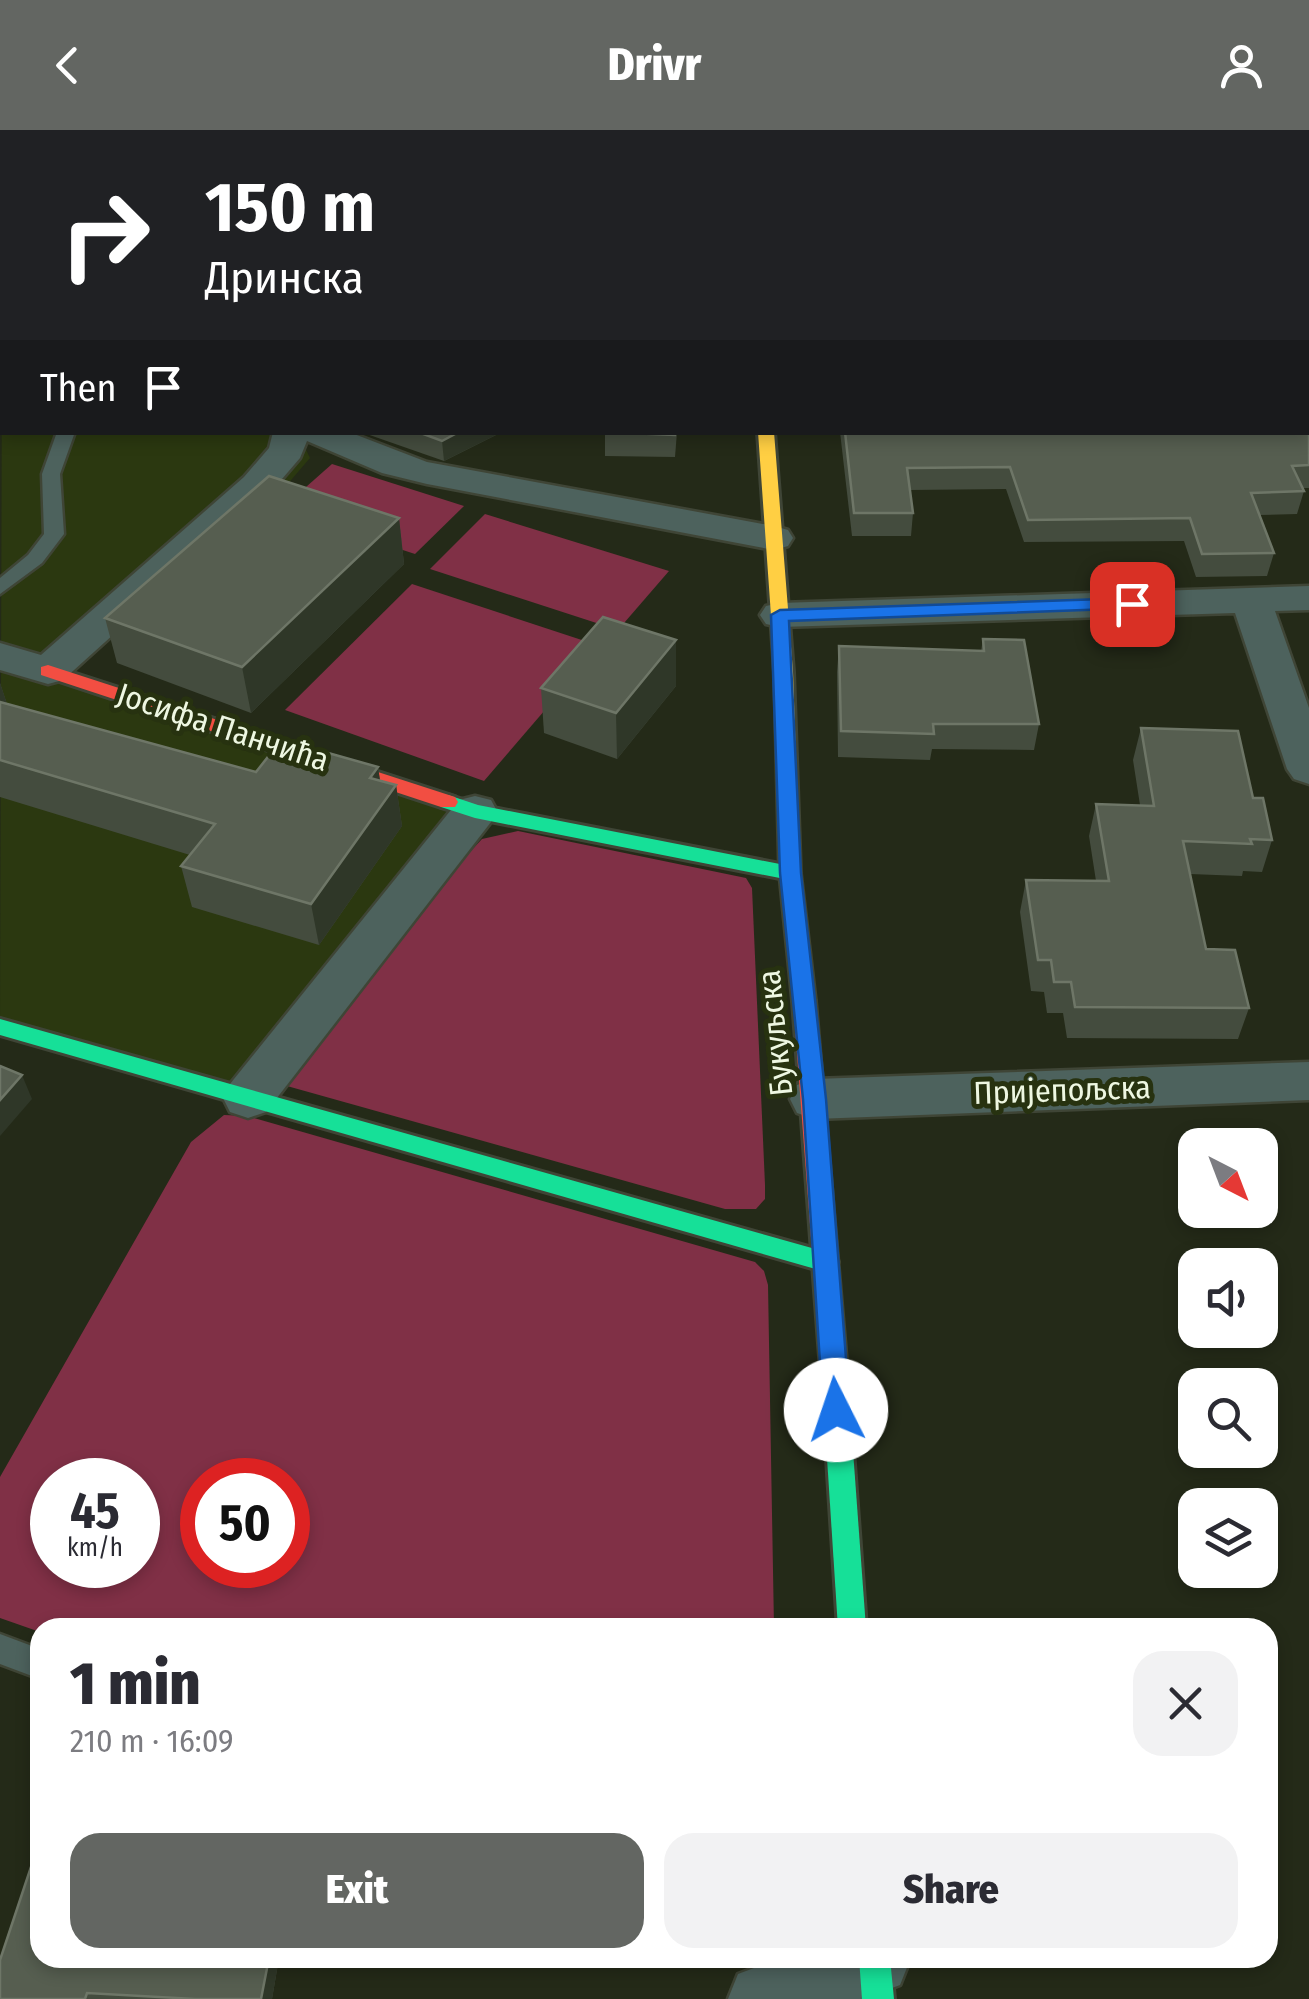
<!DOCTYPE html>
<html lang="en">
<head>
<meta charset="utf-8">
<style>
  body { margin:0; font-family:"Fira Sans Condensed",sans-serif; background:#f2f2f3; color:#2b2b33; height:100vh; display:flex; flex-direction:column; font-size:38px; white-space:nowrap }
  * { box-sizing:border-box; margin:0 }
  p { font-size:32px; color:#7c7c81 }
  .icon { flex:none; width:55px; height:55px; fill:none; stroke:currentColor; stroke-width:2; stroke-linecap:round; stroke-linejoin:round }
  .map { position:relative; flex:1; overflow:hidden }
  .drawer { position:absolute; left:30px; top:1488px; width:1248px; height:350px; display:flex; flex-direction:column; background:#fff; border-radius:30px; box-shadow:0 5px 15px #0003 }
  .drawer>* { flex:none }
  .guide { position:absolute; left:0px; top:0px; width:1310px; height:305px; box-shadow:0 5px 15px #0003; background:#202124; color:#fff; overflow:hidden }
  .needle { width:65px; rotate:138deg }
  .buttons { position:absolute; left:1178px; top:998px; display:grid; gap:20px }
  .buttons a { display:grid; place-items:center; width:100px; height:100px; border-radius:20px; background:#fff; box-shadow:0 5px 15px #0003; font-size:50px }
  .speed { position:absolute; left:30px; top:1328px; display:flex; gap:20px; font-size:50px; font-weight:700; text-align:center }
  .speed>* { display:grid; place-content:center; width:130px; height:130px; border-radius:50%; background:#fff; box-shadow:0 5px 15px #0003; line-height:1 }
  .speed small { font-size:25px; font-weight:400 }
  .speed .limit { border:15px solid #d22; background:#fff; color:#111 }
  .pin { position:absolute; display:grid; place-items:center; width:85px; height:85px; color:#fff; margin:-42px; border-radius:20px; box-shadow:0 5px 15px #0006 }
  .me { position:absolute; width:110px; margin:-55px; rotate:356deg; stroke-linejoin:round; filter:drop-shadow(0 0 8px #0008) }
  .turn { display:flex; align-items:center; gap:35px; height:210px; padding:0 40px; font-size:45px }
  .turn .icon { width:130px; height:130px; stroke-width:2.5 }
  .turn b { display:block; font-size:70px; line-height:85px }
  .then { display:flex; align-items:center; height:95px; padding:0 40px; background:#0003; gap:20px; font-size:38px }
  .round { display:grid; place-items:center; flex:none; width:105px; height:105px; border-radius:30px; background:#f2f2f3 }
  .headline { display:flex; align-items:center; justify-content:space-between; height:170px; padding:0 40px }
  h1 { font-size:60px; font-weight:800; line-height:75px }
  .button { display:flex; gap:20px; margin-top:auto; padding:20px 40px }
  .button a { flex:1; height:115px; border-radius:30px; background:#636662; color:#fff; font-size:40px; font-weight:800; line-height:115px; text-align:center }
  .button a+a { background:#f2f2f3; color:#2b2b33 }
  header { display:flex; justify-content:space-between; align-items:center; height:130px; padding:0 40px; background:#636662; color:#fff; font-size:45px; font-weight:800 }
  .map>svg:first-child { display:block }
</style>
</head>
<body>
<header><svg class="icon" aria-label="back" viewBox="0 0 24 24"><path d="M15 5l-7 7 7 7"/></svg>Drivr<svg class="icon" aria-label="person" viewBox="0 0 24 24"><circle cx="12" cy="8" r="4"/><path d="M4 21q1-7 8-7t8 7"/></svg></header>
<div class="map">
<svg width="1309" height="1869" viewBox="0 0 1309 1869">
  <rect width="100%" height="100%" fill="#242a18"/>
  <!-- built -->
  <polygon fill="#2b3810" points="2,210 2,302 298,303 310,328 280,363 50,540 475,681 248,968 0,897"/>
  <!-- green -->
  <g fill="#803046" fill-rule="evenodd">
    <polygon points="332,334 464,376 415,424 280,380"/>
    <polygon points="485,384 669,441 618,500 430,439"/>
    <polygon points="412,454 600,516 484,651 285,580"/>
    <polygon points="518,701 746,748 752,758 765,1055 765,1069 756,1079 725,1079 287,956 283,948 290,938 466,726 482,709"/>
    <path d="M224 985 247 986 755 1132 764 1141 768 1155 774 1497 40 1498V1502L0 1488V1347L191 1012ZM52 1350H138V1435H52ZM202 1350H288V1435H202Z"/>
  </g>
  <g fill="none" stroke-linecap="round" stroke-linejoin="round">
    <defs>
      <g id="lane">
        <rect x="0" y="211" width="2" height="10"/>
        <polygon points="57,302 75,302 60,344 64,404 42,433 0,464 0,448 28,425 44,404 42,344"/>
        <polygon points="0,1504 40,1519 40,1549 0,1534"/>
      </g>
      <g id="street">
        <rect x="1308" y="45" width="1" height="18"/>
        <rect x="0" y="73" width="2" height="20"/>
        <rect x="1308" y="238" width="1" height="20"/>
        <polygon points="273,302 349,302 427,332 774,396 788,400 793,408 788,416 774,420 427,354 382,343 307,311 300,328 270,363 63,550 48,554 0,540 0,513 41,525 244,347 269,318"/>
        <polygon points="1309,456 1309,480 1275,481 1309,578 1309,654 1294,649 1287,639 1235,483 780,497 766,494 760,485 766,476 780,473"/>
        <polygon points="475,666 491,670 497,681 491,692 266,982 248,988 230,982 223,968 230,954 459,670"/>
        <polygon points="1309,932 1309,970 815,989 797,983 790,969 797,955 815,949"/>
        <polygon points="781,1828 909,1828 910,1830 900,1855 863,1869 728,1869 738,1844"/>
      </g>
      <g id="fast">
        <polygon points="737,0 751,0 751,2 738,2"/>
        <polygon points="448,665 478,675 790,736 800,743 790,750 475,688 441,677 438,672 441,667"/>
        <polygon points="0,889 826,1122 835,1125 838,1132 835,1139 826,1142 0,905"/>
        <polygon points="836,1255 845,1258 849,1266 866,1498 838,1498 823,1266 827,1258"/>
        <polygon points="859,1828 890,1828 894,1869 862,1869"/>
      </g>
      <polygon id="slow" points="758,302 774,302 793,542 800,743 815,871 804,879 793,871 780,743 775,542"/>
      <g id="jam">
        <polygon points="48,535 455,667 458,672 455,677 441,677 41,545 41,537"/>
        <polygon points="804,863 815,871 849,1266 845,1274 836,1277 827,1274 823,1266 793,871"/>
      </g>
    </defs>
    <!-- lane casing -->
    <use href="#lane" stroke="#3f4536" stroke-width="5"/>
    <!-- street casing -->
    <use href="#street" stroke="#3f4536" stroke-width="5"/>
    <!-- fast casing -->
    <use href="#fast" stroke="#3f4536" stroke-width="6"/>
    <!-- slow casing -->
    <use href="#slow" stroke="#3f4536" stroke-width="6"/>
    <!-- jam casing -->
    <use href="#jam" stroke="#3f4536" stroke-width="6"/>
    <!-- lane -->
    <use href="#lane" fill="#4d625d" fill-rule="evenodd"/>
    <!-- street -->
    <use href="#street" fill="#4d625d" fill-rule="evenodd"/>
    <!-- fast -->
    <use href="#fast" fill="#16e098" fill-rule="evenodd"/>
    <!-- slow -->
    <use href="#slow" fill="#ffcf43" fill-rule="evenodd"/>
    <!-- jam -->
    <use href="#jam" fill="#f24e42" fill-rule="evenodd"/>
  </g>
  <!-- wall -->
  <g fill="#444c3e">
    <polygon points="1309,263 1309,358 1302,358 1304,361 1297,384 1259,385 1274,423 1267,446 1196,447 1184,411 1024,412 1006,359 910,360 913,383 911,406 852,406 840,302 1308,302"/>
    <polygon points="361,302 498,302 498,304 444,331"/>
    <polygon points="605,302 677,302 675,327 605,326"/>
    <polygon points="399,388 404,434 251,583 117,533 105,488"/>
    <polygon points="983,509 1039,594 1034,620 932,619 930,630 838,627 837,542 839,516 981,521"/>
    <polygon points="0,553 7,574 256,642 305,632 378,637 380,650 396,655 402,696 319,815 192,777 181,736 190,725 0,667"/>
    <polygon points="676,556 617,629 544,603 541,558"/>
    <polygon points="1141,598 1253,668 1272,710 1262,742 1243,741 1242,746 1190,744 1206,819 1249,878 1238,909 1067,908 1063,883 1047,883 1044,862 1031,861 1020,782 1026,750 1096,751 1089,706 1096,674 1140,675 1133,630"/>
    <polygon points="40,1828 279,1828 272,1869 0,1869"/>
  </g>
  <!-- shaded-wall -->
  <g fill="#2f3728">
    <polygon points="459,302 498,302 498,304 444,331 442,311"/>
    <polygon points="399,388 404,434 251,583 242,537"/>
    <polygon points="676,510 676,556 617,629 616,583"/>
    <polygon points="0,553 14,595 0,609"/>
    <polygon points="378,637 383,673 396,655 402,696 319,815 311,774 370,648"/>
    <polygon points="22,945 32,969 0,1006 0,970"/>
    <polygon points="269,1828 279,1828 272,1869 261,1869"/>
  </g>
  <!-- building -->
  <g fill="#565e50" stroke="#6e7667" stroke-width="2.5">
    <polygon points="0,0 636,0 641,2 2,2 2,8 0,6"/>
    <polygon points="1308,263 1309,263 1309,335 1292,336 1304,361 1251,363 1274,423 1202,424 1190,388 1028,390 1010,337 907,338 913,383 854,383 845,302 1308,302"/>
    <polygon points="418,302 459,302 442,311"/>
    <polygon points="605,302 676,302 675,305"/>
    <polygon points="269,346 399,388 242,537 105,488"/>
    <polygon points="603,487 676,510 616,583 541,558"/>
    <polygon points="983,509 1024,510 1039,594 933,594 934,604 841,601 839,516 984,521"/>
    <polygon points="0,572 256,642 271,623 305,632 314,619 378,637 370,648 396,655 311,774 181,736 215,694 0,630"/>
    <polygon points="1141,598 1238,601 1253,668 1263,668 1272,710 1250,709 1252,714 1183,711 1206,819 1235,820 1249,878 1075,877 1071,852 1054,852 1051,830 1038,830 1026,750 1109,751 1096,674 1154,676"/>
    <polygon points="0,936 22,945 0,970"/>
    <polygon points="40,1710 40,1828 269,1828 261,1869 195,1869 87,1863 85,1869 0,1869 0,1830"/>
  </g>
  <!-- route -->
  <polygon fill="#1a73e8" stroke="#114b97" stroke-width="2.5" points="1132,468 1138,470 1138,478 789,491 801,743 826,969 850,1280 846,1288 836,1291 827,1288 823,1280 803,969 780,743 771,485 780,480"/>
  <g text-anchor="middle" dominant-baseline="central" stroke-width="10" stroke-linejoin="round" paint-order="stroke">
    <!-- street labels -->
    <g font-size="32" fill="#eef7e2" stroke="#273210">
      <text transform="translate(223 597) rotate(18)">Јосифа Панчића</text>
      <text transform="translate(775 903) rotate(-96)">Букуљска</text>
      <text transform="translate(1062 960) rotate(-2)">Пријепољска</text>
    </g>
  </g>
</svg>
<div class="buttons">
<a><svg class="needle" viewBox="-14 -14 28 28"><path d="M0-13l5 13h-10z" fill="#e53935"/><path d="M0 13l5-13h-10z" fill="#7c7c81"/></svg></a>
<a><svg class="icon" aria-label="sound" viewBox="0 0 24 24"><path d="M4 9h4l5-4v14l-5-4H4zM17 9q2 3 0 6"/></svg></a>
<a><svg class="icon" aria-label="search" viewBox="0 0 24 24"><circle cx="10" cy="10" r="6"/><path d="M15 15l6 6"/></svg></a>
<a><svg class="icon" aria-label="layers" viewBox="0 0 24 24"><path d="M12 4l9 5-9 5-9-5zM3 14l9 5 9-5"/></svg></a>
</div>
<div class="speed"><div>45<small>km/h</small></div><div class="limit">50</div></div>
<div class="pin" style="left:1132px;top:474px;background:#d93025"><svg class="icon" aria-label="arrive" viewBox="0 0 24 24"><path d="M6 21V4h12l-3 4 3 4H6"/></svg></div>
<svg class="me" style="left:836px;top:1280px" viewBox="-20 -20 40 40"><circle r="19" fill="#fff"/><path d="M0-13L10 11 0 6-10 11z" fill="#1a73e8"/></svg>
<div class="guide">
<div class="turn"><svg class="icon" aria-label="right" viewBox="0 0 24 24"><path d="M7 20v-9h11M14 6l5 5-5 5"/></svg><div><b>150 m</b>Дринска</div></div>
<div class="then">Then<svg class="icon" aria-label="arrive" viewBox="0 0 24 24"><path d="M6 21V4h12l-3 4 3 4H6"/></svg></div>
</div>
<section class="drawer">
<div class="headline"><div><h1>1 min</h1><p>210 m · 16:09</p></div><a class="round"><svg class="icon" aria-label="close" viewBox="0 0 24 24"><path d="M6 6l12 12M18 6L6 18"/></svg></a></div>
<div class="button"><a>Exit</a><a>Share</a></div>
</section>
</div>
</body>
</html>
